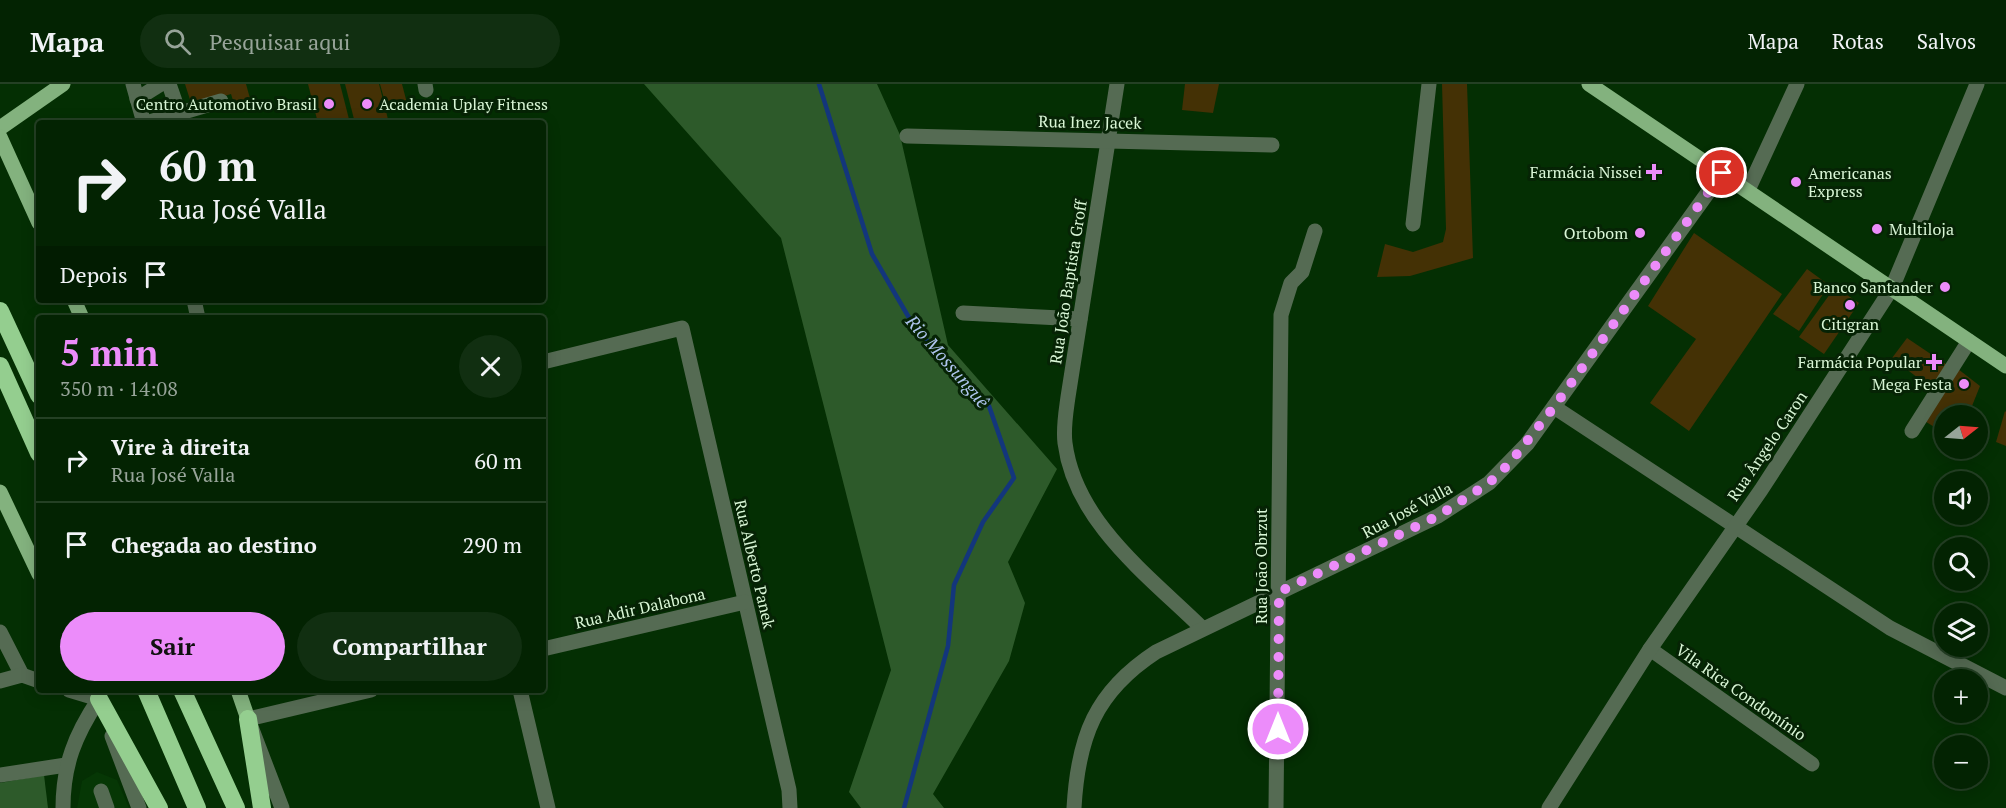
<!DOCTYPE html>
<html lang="pt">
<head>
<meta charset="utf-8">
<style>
  body { margin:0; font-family:"PT Serif",serif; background:#112f11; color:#f1f3f6; height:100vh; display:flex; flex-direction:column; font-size:22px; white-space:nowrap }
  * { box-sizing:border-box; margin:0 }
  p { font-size:20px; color:#97a499 }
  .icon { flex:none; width:33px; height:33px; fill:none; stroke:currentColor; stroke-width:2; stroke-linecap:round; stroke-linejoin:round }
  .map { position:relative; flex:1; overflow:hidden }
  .sheet { position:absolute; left:36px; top:231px; width:510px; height:378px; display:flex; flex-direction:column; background:#032302; border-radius:6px; box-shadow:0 3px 15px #0003,0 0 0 2px #244024 }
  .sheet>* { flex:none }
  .banner { position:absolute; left:36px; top:36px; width:510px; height:183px; border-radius:6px; box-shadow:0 3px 15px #0003,0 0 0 2px #244024; background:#032302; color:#f1f3f6; overflow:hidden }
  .needle { width:39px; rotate:73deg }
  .buttons { position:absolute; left:1934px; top:321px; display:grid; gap:12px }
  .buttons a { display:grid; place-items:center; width:54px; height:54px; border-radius:50%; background:#032302; box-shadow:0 3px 15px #0003,0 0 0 2px #244024; font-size:30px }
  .pin { position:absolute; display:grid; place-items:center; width:51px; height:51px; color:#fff; margin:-26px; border:3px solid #fff; border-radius:50%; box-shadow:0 2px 6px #0007 }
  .me { position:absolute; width:66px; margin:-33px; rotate:0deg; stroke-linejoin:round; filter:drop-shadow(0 0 4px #0008) }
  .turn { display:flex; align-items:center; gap:21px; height:126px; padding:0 24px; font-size:27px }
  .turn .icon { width:78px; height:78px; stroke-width:2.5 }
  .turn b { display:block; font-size:42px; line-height:51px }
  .then { display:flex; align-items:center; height:57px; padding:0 24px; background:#0003; gap:12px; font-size:22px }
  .round { display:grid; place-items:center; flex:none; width:63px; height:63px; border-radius:32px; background:#112f11 }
  .summary { display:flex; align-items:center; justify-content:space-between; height:102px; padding:0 24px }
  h1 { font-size:36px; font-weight:800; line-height:45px; color:#ec8cfa }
  .cta { display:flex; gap:12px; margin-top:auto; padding:12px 24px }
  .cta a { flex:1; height:69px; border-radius:36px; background:#ec8cfa; color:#111; font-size:24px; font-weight:800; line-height:69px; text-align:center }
  .cta a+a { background:#112f11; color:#f1f3f6 }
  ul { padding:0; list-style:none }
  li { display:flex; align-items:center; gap:18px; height:84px; padding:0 24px; border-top:2px solid #244024 }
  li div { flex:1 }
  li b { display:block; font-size:22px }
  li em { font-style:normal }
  header { display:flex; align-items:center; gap:36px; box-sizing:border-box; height:84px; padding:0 30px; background:#032302; border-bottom:2px solid #244024 }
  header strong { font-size:28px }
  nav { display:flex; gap:33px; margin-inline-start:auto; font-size:21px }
  .search { width:420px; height:54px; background:#112f11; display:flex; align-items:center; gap:15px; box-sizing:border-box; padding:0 21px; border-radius:33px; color:#97a499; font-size:22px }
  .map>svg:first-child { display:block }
</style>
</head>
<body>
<header>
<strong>Mapa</strong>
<div class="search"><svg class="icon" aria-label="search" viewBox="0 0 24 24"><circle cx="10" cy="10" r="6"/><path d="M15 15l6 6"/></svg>Pesquisar aqui</div>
<nav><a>Mapa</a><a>Rotas</a><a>Salvos</a></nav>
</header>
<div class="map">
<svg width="2006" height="724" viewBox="0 0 2006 724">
  <rect width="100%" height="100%" fill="#042f03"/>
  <!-- built -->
  <polygon fill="#063705" points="97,688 117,696 129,724 77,724 82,697"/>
  <!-- green -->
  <g fill="#2d5a2a">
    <polygon points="644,0 877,0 900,51 948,261 1057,385 1008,478 1025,519 1009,577 933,710 944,724 861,724 849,708 891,586 781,154"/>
    <polygon points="44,691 48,724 0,724 0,699"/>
  </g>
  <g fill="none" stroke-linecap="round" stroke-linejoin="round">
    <!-- stream -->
    <polyline stroke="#13367c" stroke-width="4.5" points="819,0 872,170 915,244 989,322 1014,394 983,438 954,501 948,562 904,724"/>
  </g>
  <!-- building -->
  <g fill="#443105">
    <polygon points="185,0 246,0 251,18 235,23 231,10 192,22"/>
    <polygon points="308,0 340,0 350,39 318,39"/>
    <polygon points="345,0 379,0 389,39 355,39"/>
    <polygon points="380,0 402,0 408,23 388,29"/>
    <polygon points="1185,0 1219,0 1213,29 1182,26"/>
    <polygon points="1442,0 1467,0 1473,174 1410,192 1377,193 1385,160 1413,168 1443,158 1446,145"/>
    <polygon points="1694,149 1782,210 1689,347 1650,319 1696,255 1648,222"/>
    <polygon points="1807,185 1829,201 1799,247 1773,230"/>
    <polygon points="1835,203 1859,219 1824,270 1799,253"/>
    <polygon points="1907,254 1950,283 1935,307 1892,274"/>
    <polygon points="1958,285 1980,302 1968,332 1944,332 1944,349 1923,336"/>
    <polygon points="2005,327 2006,328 2006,362 1996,358"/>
  </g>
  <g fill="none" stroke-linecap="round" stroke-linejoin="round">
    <!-- minor -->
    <g stroke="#556b53" stroke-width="15">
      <polyline points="133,0 144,39"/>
      <polyline points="169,0 179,29"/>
      <polyline points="425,0 426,6"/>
      <path d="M1117 0 1068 313C1066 328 1063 344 1065 359 1075 438 1149 492 1202 544"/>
      <polyline points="137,15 161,0"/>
      <polyline points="146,39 221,17"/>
      <polyline points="907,52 1272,61"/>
      <polyline points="1748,106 1797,0"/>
      <polyline points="1413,140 1429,0"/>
      <polyline points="194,216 198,234"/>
      <polyline points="963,229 1080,235"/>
      <polyline points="543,278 682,244 789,706 790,724"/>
      <polyline points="1554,323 1890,544 2006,604"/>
      <polyline points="1912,347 1969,257"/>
      <polyline points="0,548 22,591"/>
      <polyline points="543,565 745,518"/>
      <polyline points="1650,565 1812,680"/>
      <polyline points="0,597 22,591 39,597"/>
      <polyline points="69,606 99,615"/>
      <polyline points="520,606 548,724"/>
      <polyline points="112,652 139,724"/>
      <polyline points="0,691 66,681"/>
      <polyline points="101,707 107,724"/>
      <path d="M63 724C63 681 75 651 99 615"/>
      <polyline points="282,724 248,635 371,606"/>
      <path d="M1074 724C1078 653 1095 608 1156 568L1438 432 1489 399 1527 360 1722 89"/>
      <polyline points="1276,724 1281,231 1291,199 1302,188 1315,147"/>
      <polyline points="1549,724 1650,565 1761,406 1892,204 1977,0"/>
    </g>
    <!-- major -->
    <g stroke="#83b27e" stroke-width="15">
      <polyline points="1589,0 2006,282"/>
      <polyline points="0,44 63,0"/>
      <polyline points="0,53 39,139"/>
      <polyline points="74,216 82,234"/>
      <polyline points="0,408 39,490"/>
      <polyline points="238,606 248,635"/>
    </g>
    <!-- highway -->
    <g stroke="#94ce8f" stroke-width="18">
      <polyline points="0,227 39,311"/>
      <polyline points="0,282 39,369"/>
      <polyline points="146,606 197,724"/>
      <polyline points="182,606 236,724"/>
      <polyline points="99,615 159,724"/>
      <polyline points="248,635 262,724"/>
    </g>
  </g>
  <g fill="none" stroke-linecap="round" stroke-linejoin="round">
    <!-- route -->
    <polyline stroke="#ec8cfa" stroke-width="10" stroke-dasharray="0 18" points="1278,645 1279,508 1438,432 1489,399 1509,380 1554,323 1722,89"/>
  </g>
  <!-- markers -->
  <g fill="#ec8cfa" stroke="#062305" stroke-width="2">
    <circle cx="329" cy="20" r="6"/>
    <circle cx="367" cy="20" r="6"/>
    <path d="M1651 79h6v6h6v6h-6v6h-6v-6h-6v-6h6z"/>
    <circle cx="1796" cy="98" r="6"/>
    <circle cx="1877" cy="145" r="6"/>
    <circle cx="1640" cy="149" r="6"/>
    <circle cx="1945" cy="203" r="6"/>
    <circle cx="1850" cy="221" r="6"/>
    <path d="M1931 269h6v6h6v6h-6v6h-6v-6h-6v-6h6z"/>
    <circle cx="1964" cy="300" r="6"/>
  </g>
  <g text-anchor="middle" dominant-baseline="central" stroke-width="6" stroke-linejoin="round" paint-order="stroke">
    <!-- poi labels -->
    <g font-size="16" fill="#d9f6d6" stroke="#062305" text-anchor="end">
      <text x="317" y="20">Centro Automotivo Brasil</text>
      <text x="379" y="20" text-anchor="start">Academia Uplay Fitness</text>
      <text x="1642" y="88">Farmácia Nissei</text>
      <text x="1808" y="89" text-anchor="start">Americanas<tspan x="1808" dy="18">Express</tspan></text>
      <text x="1889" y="145" text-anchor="start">Multiloja</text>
      <text x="1628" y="149">Ortobom</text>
      <text x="1933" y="203">Banco Santander</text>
      <text x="1850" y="240" text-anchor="middle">Citigran</text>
      <text x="1922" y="278">Farmácia Popular</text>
      <text x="1952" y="300">Mega Festa</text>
    </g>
    <!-- street labels -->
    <g font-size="16" fill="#d9f6d6" stroke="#062305">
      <text transform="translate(1090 38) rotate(1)">Rua Inez Jacek</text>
      <text transform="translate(1068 198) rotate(-81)">Rua João Baptista Groff</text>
      <text transform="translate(1767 362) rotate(-56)">Rua Ângelo Caron</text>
      <text transform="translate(1407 426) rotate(-28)">Rua José Valla</text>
      <text transform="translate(755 480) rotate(77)">Rua Alberto Panek</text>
      <text transform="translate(1261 482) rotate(-90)">Rua João Obrzut</text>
      <text transform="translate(640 524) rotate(-13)">Rua Adir Dalabona</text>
      <text transform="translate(1741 608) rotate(35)">Vila Rica Condomínio</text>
    </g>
    <!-- water labels -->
    <g font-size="18" font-style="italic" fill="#afc5ee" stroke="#062305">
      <text transform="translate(948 277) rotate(49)">Rio Mossunguê</text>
    </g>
  </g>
</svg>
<div class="buttons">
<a><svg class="needle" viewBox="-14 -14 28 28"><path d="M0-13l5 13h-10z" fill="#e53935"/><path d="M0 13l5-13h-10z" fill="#97a499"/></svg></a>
<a><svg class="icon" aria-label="sound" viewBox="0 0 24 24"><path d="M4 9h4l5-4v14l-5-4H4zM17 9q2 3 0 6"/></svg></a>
<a><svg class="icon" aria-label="search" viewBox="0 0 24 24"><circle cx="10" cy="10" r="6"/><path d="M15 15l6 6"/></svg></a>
<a><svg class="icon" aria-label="layers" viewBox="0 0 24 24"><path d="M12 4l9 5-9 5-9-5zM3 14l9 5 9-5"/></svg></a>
<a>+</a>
<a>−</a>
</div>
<div class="pin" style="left:1722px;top:89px;background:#d93025"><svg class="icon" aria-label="arrive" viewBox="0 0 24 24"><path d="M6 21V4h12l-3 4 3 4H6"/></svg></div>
<svg class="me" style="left:1278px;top:645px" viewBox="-20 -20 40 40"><circle r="17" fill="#ec8cfa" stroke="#fff" stroke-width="3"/><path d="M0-11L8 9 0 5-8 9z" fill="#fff"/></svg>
<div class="banner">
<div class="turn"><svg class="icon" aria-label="right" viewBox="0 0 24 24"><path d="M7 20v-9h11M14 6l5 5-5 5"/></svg><div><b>60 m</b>Rua José Valla</div></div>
<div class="then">Depois<svg class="icon" aria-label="arrive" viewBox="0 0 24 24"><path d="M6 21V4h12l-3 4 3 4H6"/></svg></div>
</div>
<section class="sheet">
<div class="summary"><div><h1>5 min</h1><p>350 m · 14:08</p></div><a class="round"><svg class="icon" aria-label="close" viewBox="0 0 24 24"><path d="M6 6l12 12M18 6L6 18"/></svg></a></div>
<ul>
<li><svg class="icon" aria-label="right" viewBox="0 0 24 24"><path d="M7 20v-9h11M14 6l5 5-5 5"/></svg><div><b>Vire à direita</b><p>Rua José Valla</p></div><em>60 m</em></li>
<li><svg class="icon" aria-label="arrive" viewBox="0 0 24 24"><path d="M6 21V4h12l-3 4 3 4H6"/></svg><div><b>Chegada ao destino</b></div><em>290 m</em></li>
</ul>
<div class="cta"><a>Sair</a><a>Compartilhar</a></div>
</section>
</div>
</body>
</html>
